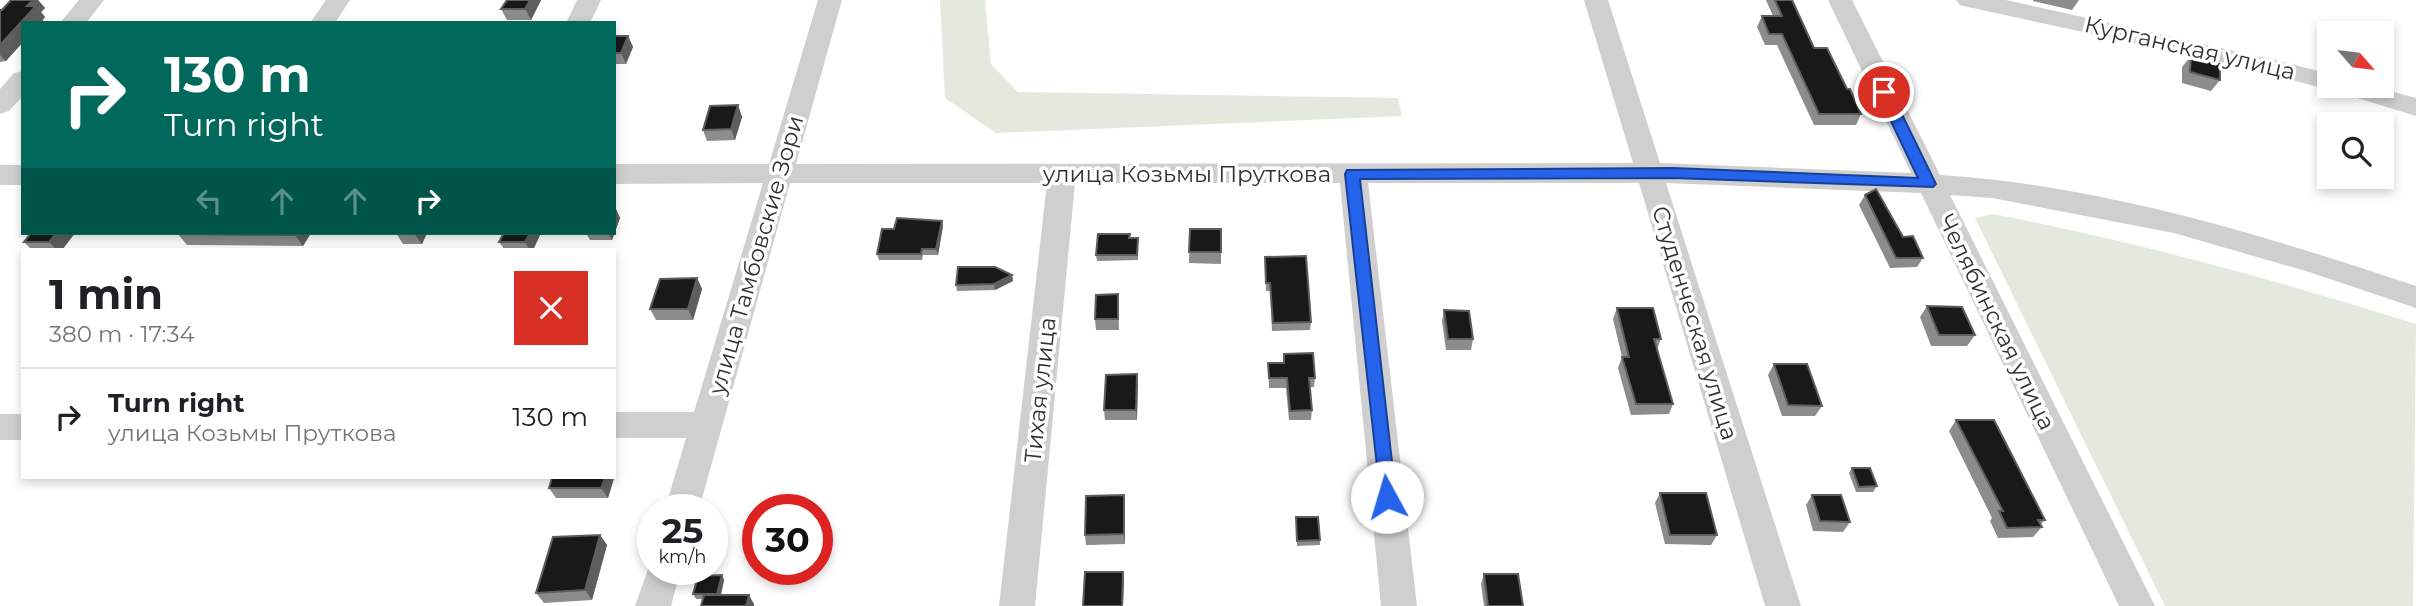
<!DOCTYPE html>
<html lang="en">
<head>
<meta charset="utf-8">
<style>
  body { margin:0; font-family:Montserrat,sans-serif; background:#f6f6f6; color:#202124; height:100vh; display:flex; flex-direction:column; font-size:26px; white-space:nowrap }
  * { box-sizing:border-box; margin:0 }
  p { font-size:23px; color:#757577 }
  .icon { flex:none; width:38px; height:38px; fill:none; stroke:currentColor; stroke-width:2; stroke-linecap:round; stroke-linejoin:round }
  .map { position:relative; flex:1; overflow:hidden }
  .panel { position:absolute; left:21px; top:248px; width:595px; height:231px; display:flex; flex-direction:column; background:#fff; border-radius:0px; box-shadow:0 4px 10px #0003 }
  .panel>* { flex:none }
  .guide { position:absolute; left:21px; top:21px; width:595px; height:214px; border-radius:0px; box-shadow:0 4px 10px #0003; background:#00695c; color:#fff; overflow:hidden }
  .needle { width:46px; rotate:118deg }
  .tools { position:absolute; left:2317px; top:21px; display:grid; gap:14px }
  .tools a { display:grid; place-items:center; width:77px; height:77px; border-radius:0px; background:#fff; box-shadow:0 4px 10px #0003; font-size:35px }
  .speed { position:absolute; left:637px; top:494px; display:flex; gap:14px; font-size:35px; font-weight:700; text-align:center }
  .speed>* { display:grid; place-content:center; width:91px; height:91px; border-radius:50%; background:#fff; box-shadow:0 4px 10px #0003; line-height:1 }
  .speed small { font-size:18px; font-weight:400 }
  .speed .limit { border:10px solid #d22; background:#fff; color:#111 }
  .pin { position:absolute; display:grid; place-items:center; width:60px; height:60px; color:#fff; margin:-30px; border:4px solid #fff; border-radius:50%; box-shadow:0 2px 7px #0007 }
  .me { position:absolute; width:77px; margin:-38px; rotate:354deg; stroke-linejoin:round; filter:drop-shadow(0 0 5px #0008) }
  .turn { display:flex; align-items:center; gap:24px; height:147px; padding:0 28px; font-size:32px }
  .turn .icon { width:91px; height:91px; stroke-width:2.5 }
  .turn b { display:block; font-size:49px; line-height:60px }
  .lanes { display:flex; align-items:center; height:66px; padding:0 28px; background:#0003; justify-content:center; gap:35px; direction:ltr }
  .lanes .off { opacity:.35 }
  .round { display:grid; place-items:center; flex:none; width:74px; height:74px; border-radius:0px; background:#f6f6f6 }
  .headline { display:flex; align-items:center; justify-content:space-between; height:119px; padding:0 28px }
  h1 { font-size:42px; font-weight:700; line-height:52px }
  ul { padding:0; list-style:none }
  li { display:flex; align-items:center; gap:21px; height:98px; padding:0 28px; border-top:2px solid #e0e0e0 }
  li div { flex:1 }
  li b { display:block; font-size:26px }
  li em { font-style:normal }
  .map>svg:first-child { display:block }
</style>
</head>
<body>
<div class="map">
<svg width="2416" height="606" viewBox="0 0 2416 606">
  <rect width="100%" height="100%" fill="#fff"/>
  <!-- green -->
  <g fill="#e3e9dc">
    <polygon points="940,0 985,0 991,64 1018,92 1398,98 1402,116 996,133 945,98"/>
    <path d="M1993 214C2137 242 2276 280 2416 324L2413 606H2165L1975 218Z"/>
  </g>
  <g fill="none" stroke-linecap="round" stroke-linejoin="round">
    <!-- minor -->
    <g fill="#cfcfcf" fill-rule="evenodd">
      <polygon points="79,0 104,0 86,23 60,23"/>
      <polygon points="326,0 350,0 335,23 310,23"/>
      <polygon points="577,0 601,0 590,23 566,23"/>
      <path d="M818 0H842L796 164 1633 163 1584 0H1608L1660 163 1911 173 1828 0H1852L1940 175C2101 185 2263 235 2416 286V308L2309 272 2174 233 1992 198 1950 195 2155 606H2119L1921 193 1666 183 1801 606H1765L1639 183H1368L1417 606H1381L1340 183H1075L1035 606H999L1047 183H790L699 509H665L686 438H614V412H694L763 183 614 184V164H769Z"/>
      <polygon points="1956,0 2006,0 2284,62 2329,74 2329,86 2371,86 2416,98 2416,116 2331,90 2194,56 1968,7 1960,5"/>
      <polygon points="23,71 23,96 9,111 0,114 0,89 14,73"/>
      <rect x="0" y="165" width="23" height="20"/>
      <rect x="0" y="414" width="23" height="26"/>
      <polygon points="652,558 653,569 681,569 671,606 635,606"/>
    </g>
  </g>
  <!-- wall -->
  <g fill="#8c8c8c">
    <polygon points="11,0 38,0 45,8 41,12 45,17 23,23 23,42 6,61 0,62 0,10 2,10"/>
    <polygon points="507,0 541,0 531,20 507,20 501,9"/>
    <polygon points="1766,0 1800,0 1792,0 1814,48 1847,89 1861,114 1856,125 1814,125 1777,45 1765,45 1757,27 1762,16 1773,16"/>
    <polygon points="2033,0 2079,0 2072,10 2033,1"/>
    <polygon points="614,36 628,36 633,47 626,64 614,64"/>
    <polygon points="2191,56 2220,80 2211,91 2182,83 2182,67"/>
    <polygon points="738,105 742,117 735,140 707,141 703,130"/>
    <polygon points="1865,195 1923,258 1917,267 1890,268 1859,205"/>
    <polygon points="615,207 620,218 612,240 590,240 586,233 614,233"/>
    <polygon points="942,221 943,226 938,255 923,255 922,260 879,260 877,254 894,229"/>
    <polygon points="1190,229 1221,229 1221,264 1189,263"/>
    <polygon points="31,233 75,233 62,250 32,250 24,242"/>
    <polygon points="311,233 303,246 187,245 178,234"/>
    <polygon points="396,233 427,233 422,244 403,244"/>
    <polygon points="504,233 541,233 533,250 505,250 499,242"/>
    <polygon points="1130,238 1138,244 1138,260 1097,261 1096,255"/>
    <polygon points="1265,257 1311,322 1310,330 1272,331 1270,291 1266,291"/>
    <polygon points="1012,275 1013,281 995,290 957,291 956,285"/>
    <polygon points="697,278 702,289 693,320 656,320 650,309"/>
    <polygon points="1118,294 1119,330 1096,330 1095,319"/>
    <polygon points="1927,306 1975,335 1967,346 1931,346 1920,317"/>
    <polygon points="1617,308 1661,339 1657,349 1673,404 1669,414 1631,415 1618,368 1622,357 1613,319"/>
    <polygon points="1444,310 1473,339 1471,350 1446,350 1442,321"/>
    <polygon points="1284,354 1315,378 1314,387 1310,387 1312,410 1311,420 1289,420 1286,388 1269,388 1268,363 1283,363"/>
    <polygon points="1774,364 1822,406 1815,416 1782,416 1768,375"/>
    <polygon points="1137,374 1137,420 1105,420 1104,410"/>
    <polygon points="1956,420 2045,520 2041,524 2042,527 2033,537 1998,538 1990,521 1992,518 1949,431"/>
    <polygon points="1852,468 1877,486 1873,492 1856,492 1849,473"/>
    <polygon points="614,478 608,498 556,498 549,488"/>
    <polygon points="1660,493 1717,535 1711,545 1665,544 1655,503"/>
    <polygon points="1812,495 1850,522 1843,532 1813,531 1806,505"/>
    <polygon points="1125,505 1125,544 1086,545 1085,535"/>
    <polygon points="1296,517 1320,540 1320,545 1297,546"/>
    <polygon points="600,535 607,545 592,600 544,603 536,593"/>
    <polygon points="1484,574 1523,606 1484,606 1481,584"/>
    <polygon points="722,575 724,580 721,595 754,604 754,606 701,606 703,599 696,599 693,594"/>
  </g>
  <!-- shaded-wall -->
  <g fill="#5e5e5e">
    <polygon points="33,0 38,0 45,8 41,12 45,17 41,23 23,23 23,42 6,61 0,55 0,45"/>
    <polygon points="530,0 541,0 531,20 525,9"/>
    <polygon points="628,36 633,47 626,64 621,53"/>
    <polygon points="738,105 742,117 735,140 731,129"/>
    <polygon points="615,207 620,218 612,240 608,233 614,233"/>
    <polygon points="942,221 943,226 938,255 936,249"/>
    <polygon points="56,233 75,233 62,250 57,250 49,242"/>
    <polygon points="297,233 311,233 303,246 295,235"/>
    <polygon points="414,233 427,233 422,244"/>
    <polygon points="530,233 541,233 533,250 530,250 525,242"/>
    <polygon points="1012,275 1013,281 995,290 994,284"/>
    <polygon points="697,278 702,289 693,320 688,309"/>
    <polygon points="1137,374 1138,385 1137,420 1136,410"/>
    <polygon points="604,478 614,478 608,498 601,488"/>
    <polygon points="1124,495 1125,505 1125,544 1124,534"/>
    <polygon points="600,535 607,545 592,600 585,590"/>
    <polygon points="1123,572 1124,581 1123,606 1122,606"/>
    <polygon points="722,575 724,580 720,599 717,594"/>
    <polygon points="749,595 754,604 754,606 746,606"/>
  </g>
  <!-- building -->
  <g fill="#191919" stroke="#5e5e5e" stroke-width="2">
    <polygon points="11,0 33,0 27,6 36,6 0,45 0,10 2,10"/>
    <polygon points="507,0 530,0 525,9 501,9"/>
    <polygon points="1775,0 1792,0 1814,48 1827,48 1847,89 1850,89 1861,114 1819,114 1782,34 1769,34 1762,16 1782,16"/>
    <polygon points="614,36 628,36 621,53 614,53"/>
    <polygon points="2191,56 2220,64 2220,80 2190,72"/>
    <polygon points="738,105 731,129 703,130 710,106"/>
    <polygon points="1876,189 1903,237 1913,236 1923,258 1896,258 1865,195"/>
    <polygon points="897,218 942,221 936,249 922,249 921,254 877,254 882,229 894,229"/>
    <polygon points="1190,229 1221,229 1221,252 1189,252"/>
    <polygon points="31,233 56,233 49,242 24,242"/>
    <polygon points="179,233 297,233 295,235 178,234"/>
    <polygon points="504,233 530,233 525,242 499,242"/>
    <polygon points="1098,234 1130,234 1129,238 1138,238 1137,255 1096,255"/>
    <polygon points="1306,256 1311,322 1273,323 1270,283 1266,283 1265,257"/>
    <polygon points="958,267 995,267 1012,275 994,284 956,285"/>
    <polygon points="697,278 688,309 650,309 660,279"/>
    <polygon points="1118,294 1118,319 1095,319 1096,295"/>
    <polygon points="1927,306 1962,307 1975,335 1939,335"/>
    <polygon points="1617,308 1653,308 1661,339 1654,339 1673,404 1636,404 1622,357 1629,357"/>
    <polygon points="1444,310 1469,311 1473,339 1448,339"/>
    <polygon points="1313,353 1315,378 1309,378 1312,410 1290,411 1287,378 1269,378 1268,363 1284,363 1284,354"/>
    <polygon points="1774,364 1807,364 1822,406 1788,405"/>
    <polygon points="1137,374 1136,410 1104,410 1106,375"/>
    <polygon points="1956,420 1994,420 2045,520 2038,520 2042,527 2007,528 1999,511 2003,511"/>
    <polygon points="1852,468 1870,468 1877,486 1859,487"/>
    <polygon points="552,478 605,478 601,488 549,488"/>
    <polygon points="1660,493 1706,493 1717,535 1670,535"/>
    <polygon points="1124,495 1124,534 1085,535 1086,496"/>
    <polygon points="1812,495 1841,495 1850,522 1820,521"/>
    <polygon points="1296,517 1318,517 1320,540 1297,541"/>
    <polygon points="600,535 585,590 536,593 553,537"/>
    <polygon points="1085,572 1123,572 1122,606 1083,606"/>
    <polygon points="1484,574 1518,574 1523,606 1488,606"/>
    <polygon points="722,575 717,594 693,594 698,576"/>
    <polygon points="704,595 749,595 746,606 701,606"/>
  </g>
  <!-- route -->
  <polygon fill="#2563eb" stroke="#184099" stroke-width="2" points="1884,87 1891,92 1936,184 1933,187 1673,178 1360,179 1396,497 1393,503 1387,505 1381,503 1345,174 1347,170 1673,168 1918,178 1877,92"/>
  <g text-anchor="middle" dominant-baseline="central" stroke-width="7" stroke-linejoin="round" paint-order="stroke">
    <!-- street labels -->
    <g font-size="23" fill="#323232" stroke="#fff">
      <text transform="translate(2190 48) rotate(13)">Курганская улица</text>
      <text x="1187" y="174">улица Козьмы Пруткова</text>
      <text transform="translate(756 255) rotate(-74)">улица Тамбовские Зори</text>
      <text transform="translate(1997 322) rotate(64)">Челябинская улица</text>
      <text transform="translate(1695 323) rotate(73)">Студенческая улица</text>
      <text transform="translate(1040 390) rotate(-84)">Тихая улица</text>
    </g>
  </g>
</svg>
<div class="tools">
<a><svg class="needle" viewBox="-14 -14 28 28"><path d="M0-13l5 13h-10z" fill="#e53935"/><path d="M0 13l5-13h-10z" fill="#757577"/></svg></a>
<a><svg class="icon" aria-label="search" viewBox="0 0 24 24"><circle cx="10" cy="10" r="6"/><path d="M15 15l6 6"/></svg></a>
</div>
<div class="speed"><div>25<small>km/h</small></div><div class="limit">30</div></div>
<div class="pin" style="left:1884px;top:92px;background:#d93025"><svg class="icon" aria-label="arrive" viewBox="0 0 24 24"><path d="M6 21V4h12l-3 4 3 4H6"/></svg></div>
<svg class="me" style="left:1387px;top:497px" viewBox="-20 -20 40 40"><circle r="19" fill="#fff"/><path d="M0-13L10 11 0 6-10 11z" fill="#2563eb"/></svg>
<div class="guide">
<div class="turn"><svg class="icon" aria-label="right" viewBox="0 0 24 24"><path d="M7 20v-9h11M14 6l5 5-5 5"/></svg><div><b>130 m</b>Turn right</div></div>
<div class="lanes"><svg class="icon off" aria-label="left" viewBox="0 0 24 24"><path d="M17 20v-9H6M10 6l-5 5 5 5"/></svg><svg class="icon off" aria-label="ahead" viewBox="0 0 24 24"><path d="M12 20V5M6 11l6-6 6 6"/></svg><svg class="icon off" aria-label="ahead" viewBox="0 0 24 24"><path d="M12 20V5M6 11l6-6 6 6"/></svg><svg class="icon" aria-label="right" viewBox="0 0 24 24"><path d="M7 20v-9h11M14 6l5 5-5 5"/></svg></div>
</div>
<section class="panel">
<div class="headline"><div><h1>1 min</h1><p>380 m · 17:34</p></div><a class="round" style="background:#d93025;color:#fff"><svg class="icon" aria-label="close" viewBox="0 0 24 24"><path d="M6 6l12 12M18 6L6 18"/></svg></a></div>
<ul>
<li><svg class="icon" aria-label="right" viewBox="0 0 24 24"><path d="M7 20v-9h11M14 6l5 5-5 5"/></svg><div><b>Turn right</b><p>улица Козьмы Пруткова</p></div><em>130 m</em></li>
</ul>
</section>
</div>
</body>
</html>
